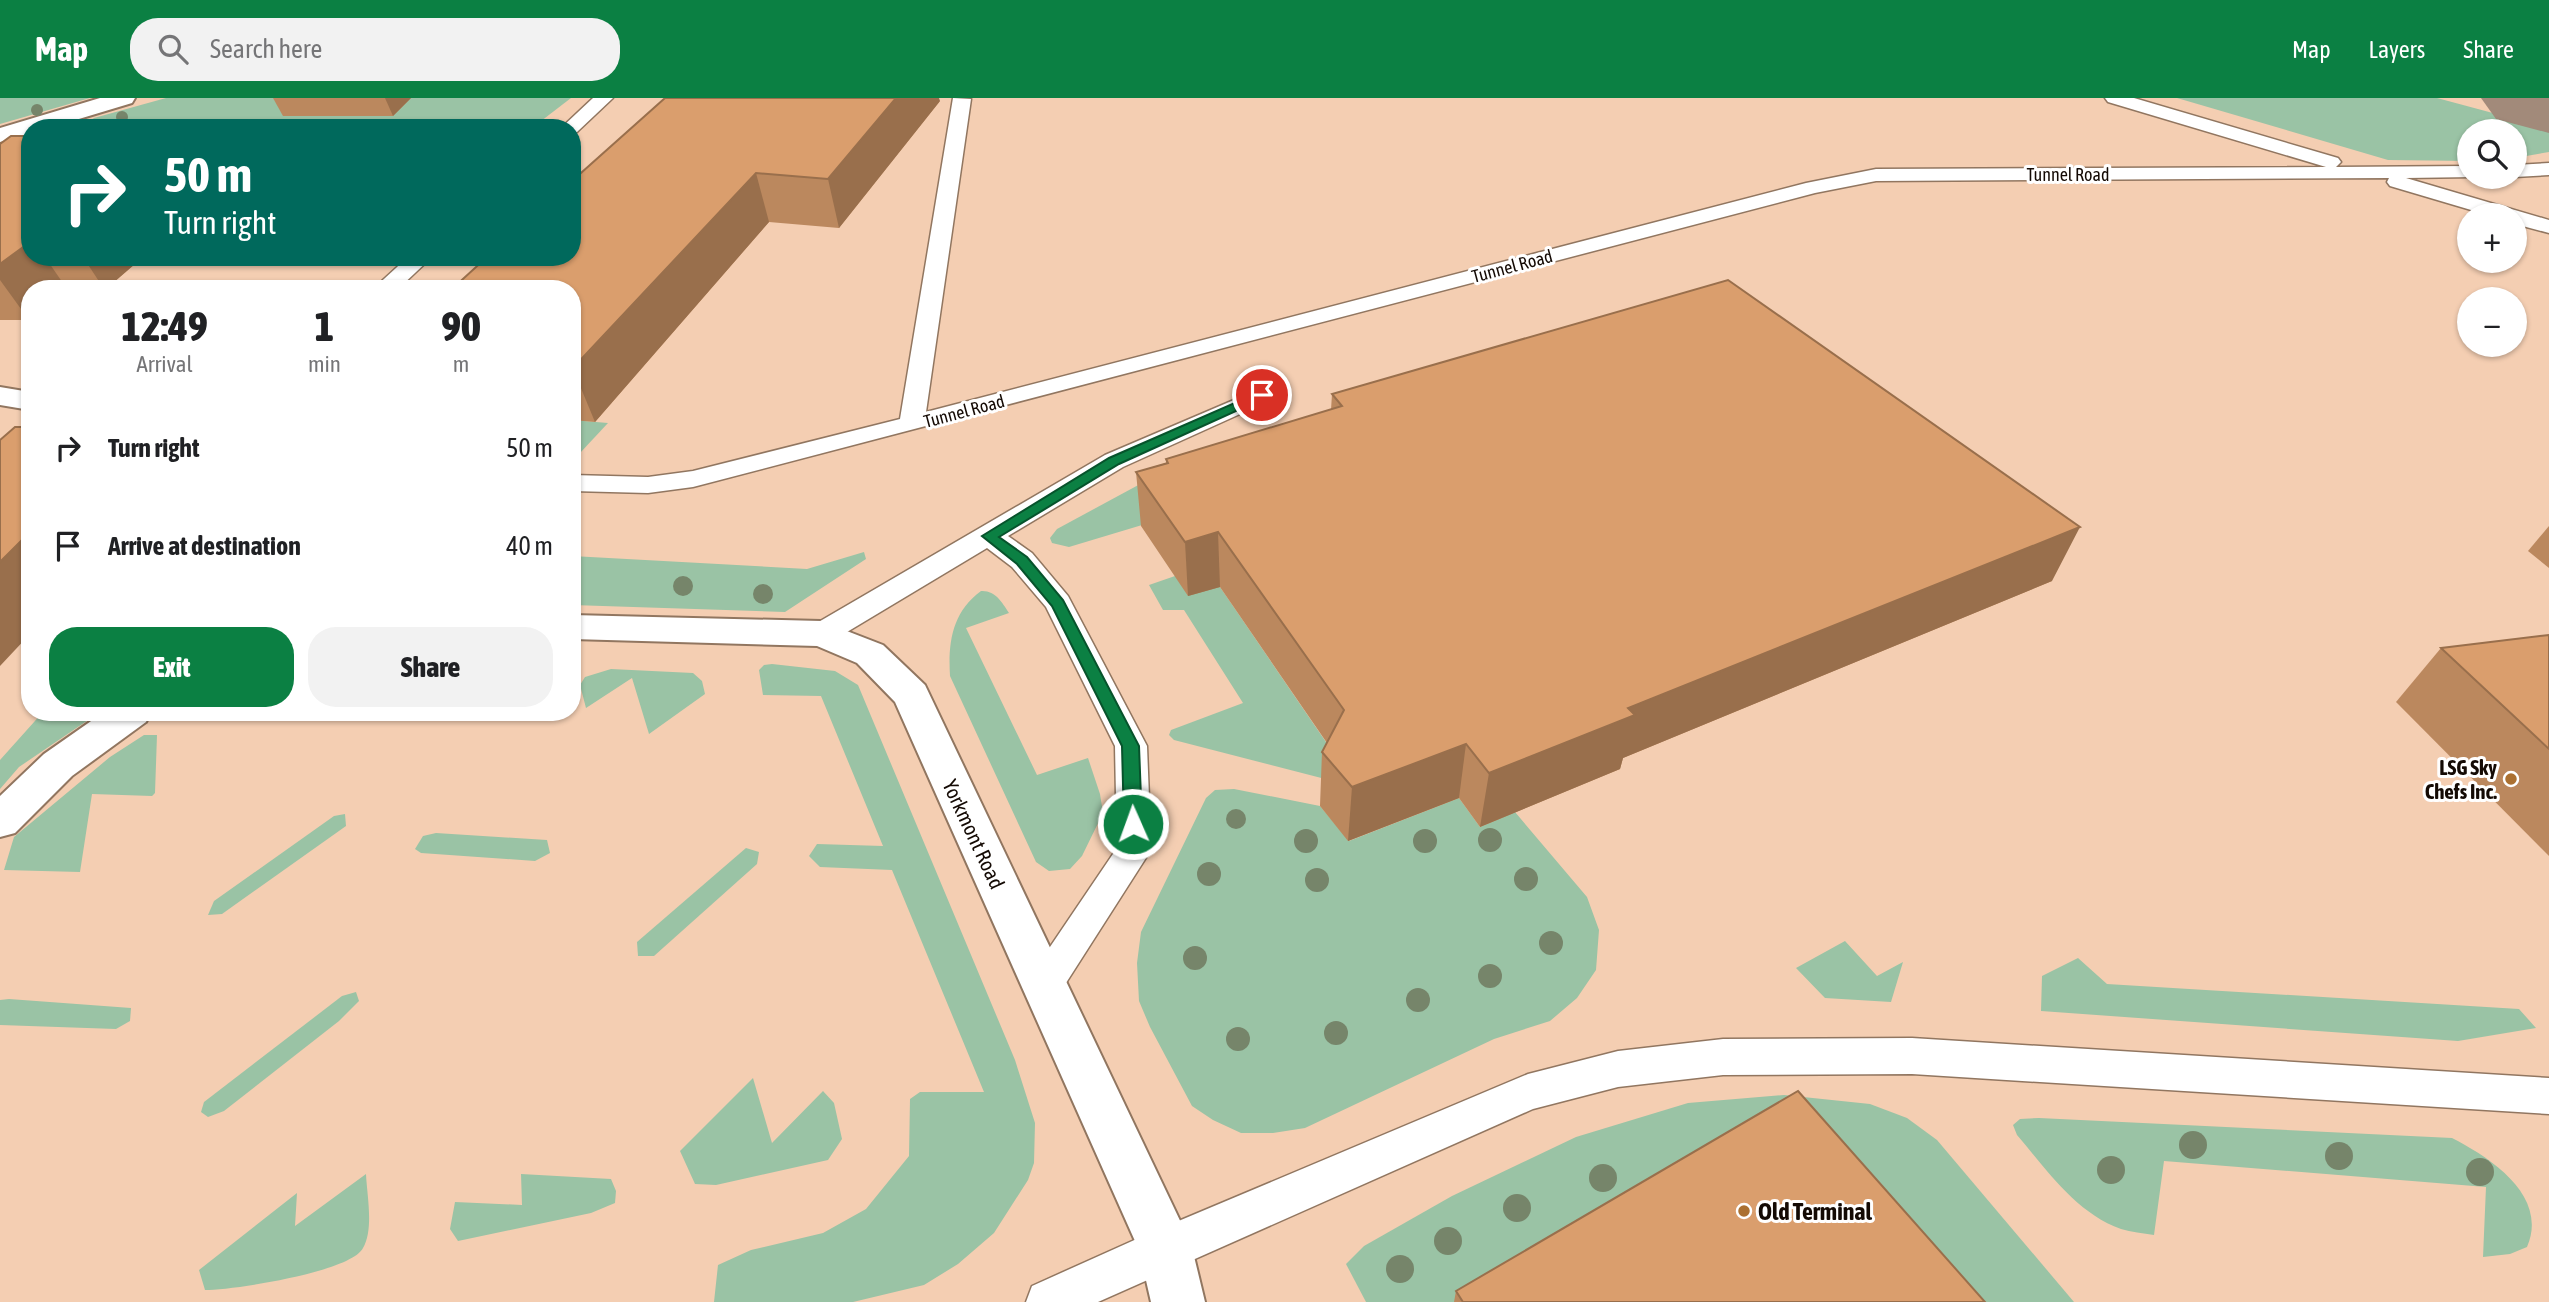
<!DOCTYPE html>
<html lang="en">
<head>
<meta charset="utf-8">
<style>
  body { margin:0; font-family:"Asap Condensed",sans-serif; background:#f2f2f2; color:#202124; height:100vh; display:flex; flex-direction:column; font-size:26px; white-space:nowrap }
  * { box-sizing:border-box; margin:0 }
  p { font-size:23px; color:#757577 }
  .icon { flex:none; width:38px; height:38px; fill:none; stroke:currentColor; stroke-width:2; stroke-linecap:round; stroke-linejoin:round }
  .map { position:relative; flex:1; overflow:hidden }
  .drawer { position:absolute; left:21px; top:182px; width:560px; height:441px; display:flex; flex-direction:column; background:#fff; border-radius:28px; box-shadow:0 2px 5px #0004 }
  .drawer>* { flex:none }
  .guide { position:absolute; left:21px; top:21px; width:560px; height:147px; border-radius:28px; box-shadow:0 2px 5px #0004; background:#00695c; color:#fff; overflow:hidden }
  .buttons { position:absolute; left:2457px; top:21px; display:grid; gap:14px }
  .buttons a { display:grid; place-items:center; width:70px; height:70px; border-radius:50%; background:#fff; box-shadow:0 2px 5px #0004; font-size:35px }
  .pin { position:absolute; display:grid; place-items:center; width:60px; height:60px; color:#fff; margin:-30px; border:4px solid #fff; border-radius:50%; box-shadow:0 2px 7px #0007 }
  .me { position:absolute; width:77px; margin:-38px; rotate:358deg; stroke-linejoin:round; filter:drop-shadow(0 0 5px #0008) }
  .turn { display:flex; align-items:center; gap:24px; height:147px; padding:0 28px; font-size:32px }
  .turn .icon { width:91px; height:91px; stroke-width:2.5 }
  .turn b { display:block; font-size:49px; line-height:60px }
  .eta { display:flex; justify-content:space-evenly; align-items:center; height:119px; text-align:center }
  .eta b { font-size:42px; font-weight:800; line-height:49px }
  .action { display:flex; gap:14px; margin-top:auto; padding:14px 28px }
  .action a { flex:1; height:80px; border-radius:28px; background:#0b8043; color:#fff; font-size:28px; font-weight:800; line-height:80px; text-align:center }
  .action a+a { background:#f2f2f2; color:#202124 }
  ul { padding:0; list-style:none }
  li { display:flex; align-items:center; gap:21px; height:98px; padding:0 28px }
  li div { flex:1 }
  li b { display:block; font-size:26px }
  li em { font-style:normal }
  header { display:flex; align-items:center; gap:42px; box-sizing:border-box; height:98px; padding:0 35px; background:#0b8043; color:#fff }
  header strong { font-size:33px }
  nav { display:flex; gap:38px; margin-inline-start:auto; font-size:24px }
  .search { width:490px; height:63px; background:#f2f2f2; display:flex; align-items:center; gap:18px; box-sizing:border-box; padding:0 24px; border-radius:28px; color:#757577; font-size:26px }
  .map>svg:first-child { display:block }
</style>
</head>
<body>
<header>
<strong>Map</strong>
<div class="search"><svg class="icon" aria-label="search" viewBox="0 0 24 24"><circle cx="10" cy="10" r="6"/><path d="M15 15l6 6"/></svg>Search here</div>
<nav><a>Map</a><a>Layers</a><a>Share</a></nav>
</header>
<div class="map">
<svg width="2549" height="1204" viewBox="0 0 2549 1204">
  <rect width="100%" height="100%" fill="#fcddc5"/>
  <!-- built -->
  <path fill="#f4ceb2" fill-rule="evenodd" d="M0 0H2549V1204H0ZM30 30H572V159H30ZM2469 33H2515V79H2469ZM2469 117H2515V163H2469ZM30 191H572V614H30ZM2469 201H2515V247H2469Z"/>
  <!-- green -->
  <g fill="#9ac3a5">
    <polygon points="0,0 90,0 0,26"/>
    <polygon points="166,0 571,0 532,30 79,30 94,20"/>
    <polygon points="2177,0 2437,0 2549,30 2549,54 2515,60 2515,33 2469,33 2469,63 2388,62"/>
    <polygon points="572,322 608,325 580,355 572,357"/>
    <polygon points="1155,378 1172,418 1069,449 1052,445 1050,440 1057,431"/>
    <polygon points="864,454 866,461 785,514 572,507 572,458 807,471"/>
    <polygon points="1175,478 1220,489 1341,666 1333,683 1174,642 1169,637 1171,632 1243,605 1184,512 1163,512 1149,487"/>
    <path d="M981 493C995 492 1002 504 1009 515L966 530 1037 677 1088 660 1100 696 1103 715 1082 758 1070 771 1049 773 1036 764 950 578C948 545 952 514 981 493Z"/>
    <polygon points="772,566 835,573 858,587 1015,962 1035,1025 1034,1065 1028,1082 994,1135 958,1166 924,1187 853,1204 714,1204 718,1167 751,1152 823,1135 866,1111 909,1058 910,1001 920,994 984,994 892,772 820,769 809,758 817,746 883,748 821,598 763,597 759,572 764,567"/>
    <polygon points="611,571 693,575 702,583 705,596 649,636 632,580 586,610 580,587 585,579"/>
    <polygon points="43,614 100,614 19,669 0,691 0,662"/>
    <polygon points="144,637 157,637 155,695 152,698 92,696 80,774 4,772 14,739 110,659"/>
    <polygon points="1234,691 1320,708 1349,743 1459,700 1480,729 1515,714 1587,799 1599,832 1596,872 1577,900 1550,923 1494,941 1305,1030 1273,1035 1241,1035 1213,1022 1192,1008 1150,929 1139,903 1137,865 1141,834 1206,700 1215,692"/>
    <polygon points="345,716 346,728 222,816 208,817 214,803 334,718"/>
    <polygon points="436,735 547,742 550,755 535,763 421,755 415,751 423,738"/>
    <polygon points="746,750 759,754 757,766 654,858 638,858 637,844"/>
    <polygon points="1845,843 1877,878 1903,864 1891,904 1825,900 1796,870"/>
    <polygon points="2078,860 2107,886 2519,911 2536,930 2458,943 2041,913 2042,878"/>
    <polygon points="356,894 359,903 339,923 224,1013 208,1019 201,1014 204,1004 342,898"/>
    <polygon points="9,901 131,910 130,923 116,931 0,927 0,902"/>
    <polygon points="753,980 772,1045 823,993 834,1005 842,1041 828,1062 716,1087 695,1086 680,1053"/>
    <polygon points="1784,997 1870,1006 1907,1020 1937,1042 2074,1204 1366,1204 1346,1166 1364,1148 1452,1098 1576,1039 1688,1005"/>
    <path d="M2039 1020 2452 1040C2491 1060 2549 1098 2527 1149L2510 1156 2483 1159 2486 1089 2164 1063 2154 1137C2143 1135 2131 1134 2121 1131 2076 1115 2047 1072 2017 1037L2013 1027 2020 1021Z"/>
    <path d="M366 1076C367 1098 374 1131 363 1150 351 1174 233 1192 205 1192L199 1172 297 1095 295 1128Z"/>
    <polygon points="521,1076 611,1081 616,1093 615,1105 591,1115 458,1143 450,1131 455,1104 522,1107"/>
  </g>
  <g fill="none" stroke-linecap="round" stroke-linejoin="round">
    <!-- taxiway -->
    <polygon fill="#a28a7a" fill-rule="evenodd" points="2481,0 2549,0 2549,35 2496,21"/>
    <defs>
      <g id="lane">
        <polygon points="593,0 613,0 577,34 572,35 572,30 561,30"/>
        <polygon points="953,0 971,1 926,314 1806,85 1876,71 2326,69 2108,4 2105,0 2134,0 2338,60 2341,64 2336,69 2469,68 2469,79 2474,79 2406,80 2549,122 2549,135 2515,126 2515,117 2488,117 2390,88 2387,84 2389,80 1876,83 1815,95 693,389 648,395 572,393 572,377 648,379 693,373 900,321"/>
        <polygon points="2549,65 2549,77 2515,79 2514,79 2515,67"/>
        <polygon points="408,159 432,159 398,191 373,191"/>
        <polygon points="1262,290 1271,292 1274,297 1271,302 1123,369 1008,438 1032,455 1068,498 1147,648 1151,752 1057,899 1044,904 1031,899 1025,888 1031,877 1117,750 1115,648 1046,509 1012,469 987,450 832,543 821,546 810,543 806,536 810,529 1105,357"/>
        <polygon points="1912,940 2549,980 2549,1016 1912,976 1723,977 1618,989 1533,1011 1098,1204 1026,1204 1032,1188 1150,1135 1528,976 1618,953 1723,941"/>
      </g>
      <g id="street">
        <polygon points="100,0 135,0 132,5 49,30 30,30 30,36 0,44 0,30"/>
        <polygon points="0,289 30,294 30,312 0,307"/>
        <polygon points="572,517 821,523 883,547 925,587 1184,1131 1192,1150 1205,1204 1151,1204 1139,1152 895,604 857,565 817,548 572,541"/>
        <polygon points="104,614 151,614 146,624 72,678 15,735 0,739 0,698 44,656"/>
      </g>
    </defs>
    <!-- lane casing -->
    <use href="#lane" stroke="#917660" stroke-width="3"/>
    <!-- street casing -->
    <use href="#street" stroke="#917660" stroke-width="4"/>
    <!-- lane -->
    <use href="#lane" fill="#fff" fill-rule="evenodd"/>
    <!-- street -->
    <use href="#street" fill="#fff" fill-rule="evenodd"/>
  </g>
  <!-- trees -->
  <g fill="#76856a">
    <circle cx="37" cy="12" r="6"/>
    <circle cx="122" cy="19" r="6"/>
    <circle cx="683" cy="488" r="10"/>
    <circle cx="763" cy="496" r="10"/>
    <circle cx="1236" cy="721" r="10"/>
    <circle cx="1490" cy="742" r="12"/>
    <circle cx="1306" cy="743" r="12"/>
    <circle cx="1425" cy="743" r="12"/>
    <circle cx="1209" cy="776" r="12"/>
    <circle cx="1526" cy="781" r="12"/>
    <circle cx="1317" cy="782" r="12"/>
    <circle cx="1551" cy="845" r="12"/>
    <circle cx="1195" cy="860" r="12"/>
    <circle cx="1490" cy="878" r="12"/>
    <circle cx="1418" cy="902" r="12"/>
    <circle cx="1336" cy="935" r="12"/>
    <circle cx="1238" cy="941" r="12"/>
    <circle cx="2193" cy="1047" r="14"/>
    <circle cx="2339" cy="1058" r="14"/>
    <circle cx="2111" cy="1072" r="14"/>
    <circle cx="2480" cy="1074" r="14"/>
    <circle cx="1603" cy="1080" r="14"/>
    <circle cx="1517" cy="1110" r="14"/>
    <circle cx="1448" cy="1143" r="14"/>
    <circle cx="1400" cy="1171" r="14"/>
  </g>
  <!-- wall -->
  <g fill="#bb885e">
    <polygon points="273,0 411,0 393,18 283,18"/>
    <polygon points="940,3 839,130 769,124 595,324 572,322 572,83"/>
    <polygon points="0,46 30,159 143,159 106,191 30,191 29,222 0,222"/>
    <polygon points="1332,296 2052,483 1623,660 1620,671 1480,729 1459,700 1348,743 1320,708 1322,654 1327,645 1220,489 1188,498 1141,428 1136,374 1166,365 1166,361 1331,312"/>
    <polygon points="2549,428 2549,470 2528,453"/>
    <polygon points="2549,537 2549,758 2396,604 2441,550"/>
    <polygon points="1456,1193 1985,1204 1454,1204"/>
  </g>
  <!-- shaded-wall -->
  <g fill="#996f4c">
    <polygon points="385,0 411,0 393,18"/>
    <polygon points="896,0 939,0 940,3 839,130 828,81"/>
    <polygon points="756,75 769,124 595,324 573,271"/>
    <polygon points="30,144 30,159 45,159 67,191 30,191 29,222 0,182 0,166"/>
    <polygon points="83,159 143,159 106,191 104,191"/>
    <polygon points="2080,429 2052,483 1623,660 1620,671 1480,729 1489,675 1628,610"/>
    <polygon points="30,434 30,536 0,568 0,464"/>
    <polygon points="1218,434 1220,489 1188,498 1185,444"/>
    <polygon points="1466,646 1459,700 1348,743 1352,689"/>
  </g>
  <!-- building -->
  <g fill="#da9e6d" stroke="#996f4c" stroke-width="2">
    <polygon points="665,0 896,0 828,81 756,75 572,271 572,191 452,191 487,159 572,159 572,83"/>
    <polygon points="11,38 30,38 30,144 0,166 0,46"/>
    <polygon points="1728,182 2080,429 1628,610 1635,617 1489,675 1466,646 1352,689 1322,654 1344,612 1218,434 1185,444 1136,374 1168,365 1166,361 1342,308 1332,296"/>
    <polygon points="15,329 30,329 30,434 0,464 0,342"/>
    <polygon points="2549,537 2549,651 2441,550"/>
    <polygon points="1798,993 1985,1204 1463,1204 1456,1193"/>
  </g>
  <!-- route -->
  <polygon fill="#0b8043" stroke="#07532c" stroke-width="2" points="1262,293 1269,297 1267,299 1119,366 999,439 1027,459 1063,502 1139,648 1142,726 1139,731 1127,731 1124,726 1122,648 1052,508 1017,466 982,438 1109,360"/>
  <!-- markers -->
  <g fill="#ab7031" stroke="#fff" stroke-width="2.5">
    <circle cx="2511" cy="681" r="7"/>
    <circle cx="1744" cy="1113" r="7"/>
  </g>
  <g text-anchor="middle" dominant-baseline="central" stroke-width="6" stroke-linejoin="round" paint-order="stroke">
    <!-- far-street labels -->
    <g font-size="18" fill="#140a04" stroke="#fff">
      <text x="2068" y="76">Tunnel Road</text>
      <text transform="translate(1512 168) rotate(-15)">Tunnel Road</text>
      <text transform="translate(964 313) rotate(-15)">Tunnel Road</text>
    </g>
    <!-- poi labels -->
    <g font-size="21" font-weight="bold" fill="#140a04" stroke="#fff" text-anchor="end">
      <text x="2497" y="669">LSG Sky<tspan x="2497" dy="24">Chefs Inc.</tspan></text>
    </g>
    <!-- street labels -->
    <g font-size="21" fill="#140a04" stroke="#fff">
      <text transform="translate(974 736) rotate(65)">Yorkmont Road</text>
    </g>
    <!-- near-poi labels -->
    <g font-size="24" font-weight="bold" fill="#140a04" stroke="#fff" text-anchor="start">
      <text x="1758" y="1113">Old Terminal</text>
    </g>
  </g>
</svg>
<div class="buttons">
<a><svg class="icon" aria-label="search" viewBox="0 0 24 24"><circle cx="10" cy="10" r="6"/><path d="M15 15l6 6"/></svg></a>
<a>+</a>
<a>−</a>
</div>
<div class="pin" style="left:1262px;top:297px;background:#d93025"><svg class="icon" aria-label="arrive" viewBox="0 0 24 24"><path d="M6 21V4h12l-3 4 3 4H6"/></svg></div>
<svg class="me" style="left:1133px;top:726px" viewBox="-20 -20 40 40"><circle r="17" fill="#0b8043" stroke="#fff" stroke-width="3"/><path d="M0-11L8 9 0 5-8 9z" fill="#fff"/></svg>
<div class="guide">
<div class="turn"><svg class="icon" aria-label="right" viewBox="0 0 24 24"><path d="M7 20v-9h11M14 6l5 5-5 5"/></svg><div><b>50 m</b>Turn right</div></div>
</div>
<section class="drawer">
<div class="eta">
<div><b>12:49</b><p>Arrival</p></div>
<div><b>1</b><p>min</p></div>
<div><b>90</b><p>m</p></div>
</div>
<ul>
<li><svg class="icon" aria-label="right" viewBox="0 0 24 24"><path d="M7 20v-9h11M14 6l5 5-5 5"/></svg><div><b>Turn right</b></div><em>50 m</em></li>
<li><svg class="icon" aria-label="arrive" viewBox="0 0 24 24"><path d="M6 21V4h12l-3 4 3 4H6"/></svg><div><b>Arrive at destination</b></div><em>40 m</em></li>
</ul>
<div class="action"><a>Exit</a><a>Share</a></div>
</section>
</div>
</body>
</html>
